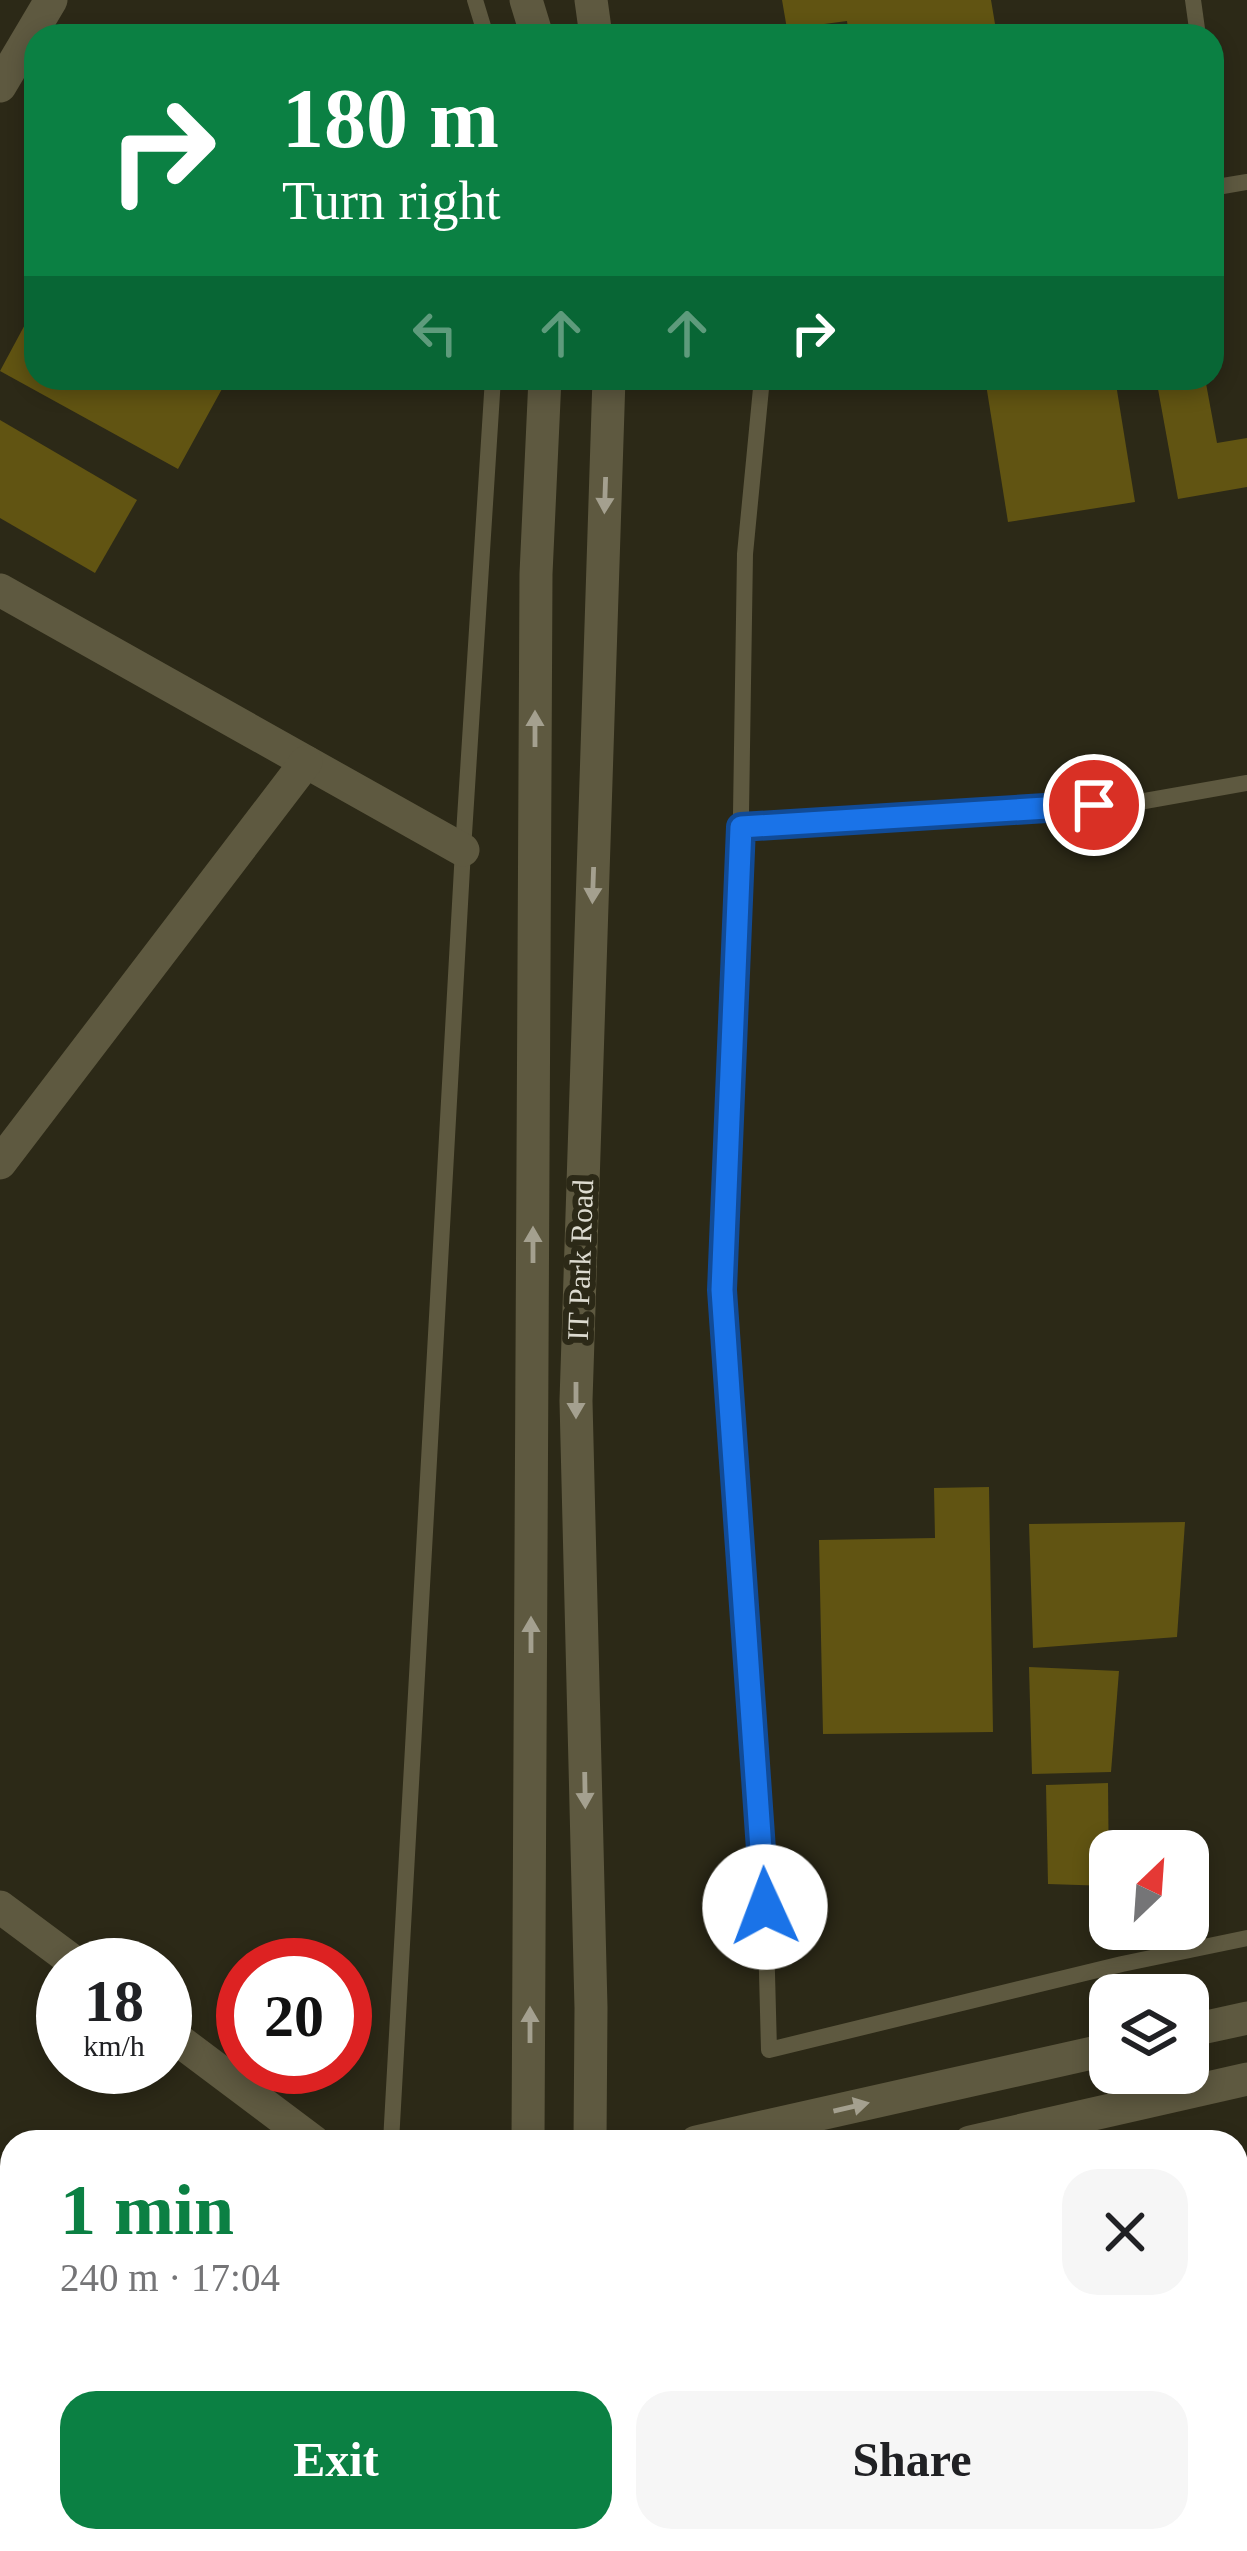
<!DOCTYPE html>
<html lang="en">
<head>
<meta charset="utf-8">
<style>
  body { margin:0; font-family:Georgia,serif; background:#f6f6f6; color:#202124; height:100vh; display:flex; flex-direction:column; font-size:45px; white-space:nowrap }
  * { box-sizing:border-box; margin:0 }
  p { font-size:39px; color:#757577 }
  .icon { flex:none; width:66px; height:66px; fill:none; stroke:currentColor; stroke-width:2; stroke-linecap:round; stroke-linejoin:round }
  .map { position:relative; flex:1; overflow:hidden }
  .drawer { position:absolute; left:0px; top:2130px; width:1248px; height:423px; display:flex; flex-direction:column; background:#fff; border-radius:36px 36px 0 0; box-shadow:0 6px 18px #0003 }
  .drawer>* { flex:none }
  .guide { position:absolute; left:24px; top:24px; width:1200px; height:366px; border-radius:36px; box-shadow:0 6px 18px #0003; background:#0b8043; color:#fff; overflow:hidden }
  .needle { width:78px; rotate:25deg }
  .buttons { position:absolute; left:1089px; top:1830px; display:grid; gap:24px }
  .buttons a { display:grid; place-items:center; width:120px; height:120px; border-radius:24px; background:#fff; box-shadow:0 6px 18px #0003; font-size:60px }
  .speed { position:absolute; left:36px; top:1938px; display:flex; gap:24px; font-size:60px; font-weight:700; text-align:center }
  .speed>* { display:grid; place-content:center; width:156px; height:156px; border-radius:50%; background:#fff; box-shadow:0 6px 18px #0003; line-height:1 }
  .speed small { font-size:30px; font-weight:400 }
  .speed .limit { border:18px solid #d22; background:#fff; color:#111 }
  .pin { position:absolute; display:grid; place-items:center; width:102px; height:102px; color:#fff; margin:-51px; border:6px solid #fff; border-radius:50%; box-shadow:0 3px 12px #0007 }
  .me { position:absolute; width:132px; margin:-66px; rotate:358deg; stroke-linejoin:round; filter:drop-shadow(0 0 9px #0008) }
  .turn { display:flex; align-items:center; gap:42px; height:252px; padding:0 60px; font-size:54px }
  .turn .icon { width:156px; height:156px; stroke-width:2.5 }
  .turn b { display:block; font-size:84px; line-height:102px }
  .lanes { display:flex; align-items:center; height:114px; padding:0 60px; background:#0003; justify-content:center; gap:60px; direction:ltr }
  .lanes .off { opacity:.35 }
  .round { display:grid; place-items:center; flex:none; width:126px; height:126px; border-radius:36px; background:#f6f6f6 }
  .headline { display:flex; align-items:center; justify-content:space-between; height:204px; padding:0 60px }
  h1 { font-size:72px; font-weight:600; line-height:90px; color:#0b8043 }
  .button { display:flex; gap:24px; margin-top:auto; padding:24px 60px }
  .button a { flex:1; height:138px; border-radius:36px; background:#0b8043; color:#fff; font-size:48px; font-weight:600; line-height:138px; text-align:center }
  .button a+a { background:#f6f6f6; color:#202124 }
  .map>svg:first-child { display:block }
</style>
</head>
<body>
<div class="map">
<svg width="1247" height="2551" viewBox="0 0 1247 2551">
  <rect width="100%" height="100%" fill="#2c2917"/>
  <!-- building -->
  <g fill="#615412">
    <polygon points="782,0 991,0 997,36 849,36 847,21 787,29"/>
    <polygon points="36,304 36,378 228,378 178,469 0,371"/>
    <polygon points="985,378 1115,378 1135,502 1008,522"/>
    <polygon points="1156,378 1205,378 1217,443 1247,438 1247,487 1178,499"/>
    <polygon points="0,420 137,500 95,573 0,518"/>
    <polygon points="989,1487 993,1732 823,1734 819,1540 935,1538 934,1488"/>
    <polygon points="1185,1522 1177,1637 1033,1648 1029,1524"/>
    <polygon points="1029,1667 1119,1671 1111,1772 1032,1774"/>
    <polygon points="1108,1783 1109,1886 1048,1884 1046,1785"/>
  </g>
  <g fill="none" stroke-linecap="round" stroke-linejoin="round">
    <!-- service -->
    <g stroke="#5e5940" stroke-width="16">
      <polyline points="475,0 486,36"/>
      <polyline points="1193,0 1198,36"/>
      <polyline points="1212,149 1217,187 1212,188"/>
      <polyline points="1217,187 1247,182"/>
      <polyline points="762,378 745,554 740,878 722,1290 764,1859 769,2050 1122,1964 1247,1938"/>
      <polyline points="741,827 1139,802 1247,783"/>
      <polyline points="391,2142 463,850 493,378"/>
      <polyline points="1236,2250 1247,2247"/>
      <polyline points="827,2551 828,2541"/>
    </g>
    <!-- minor -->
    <g stroke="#5e5940" stroke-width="33">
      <polyline points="0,86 51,0"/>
      <polyline points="0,590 463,850"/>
      <polyline points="0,1163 306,762"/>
    </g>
    <!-- tertiary -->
    <g stroke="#5e5940" stroke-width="33">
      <polyline points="526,0 537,36"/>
      <polyline points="591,0 596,36"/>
      <polyline points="0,1907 78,1965"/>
      <polyline points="165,2030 314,2142"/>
      <polyline points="1188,2031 1247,2018"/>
      <polyline points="528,2142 536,574 545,378"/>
      <polyline points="590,2142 591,2008 576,1401 609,378"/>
      <polyline points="696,2142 1110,2049"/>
      <polyline points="970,2142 1247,2079"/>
      <polyline points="492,2551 493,2541"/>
      <polyline points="557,2551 558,2541"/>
    </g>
  </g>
  <!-- one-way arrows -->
  <defs><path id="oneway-solid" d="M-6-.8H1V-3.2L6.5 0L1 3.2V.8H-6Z" transform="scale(3)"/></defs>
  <g fill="#a4a08f">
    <use href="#oneway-solid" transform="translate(605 495) rotate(92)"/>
    <use href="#oneway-solid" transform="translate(535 729) rotate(-90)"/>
    <use href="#oneway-solid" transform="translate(593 885) rotate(92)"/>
    <use href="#oneway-solid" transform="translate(533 1245) rotate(-90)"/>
    <use href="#oneway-solid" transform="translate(576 1400) rotate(90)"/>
    <use href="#oneway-solid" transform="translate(531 1635) rotate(-90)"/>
    <use href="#oneway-solid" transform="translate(585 1790) rotate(89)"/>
    <use href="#oneway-solid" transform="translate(530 2025) rotate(-90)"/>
    <use href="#oneway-solid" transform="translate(851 2107) rotate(-13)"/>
  </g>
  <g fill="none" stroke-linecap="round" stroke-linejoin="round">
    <defs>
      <polyline id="route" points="765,1907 722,1290 741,827 1094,805"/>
    </defs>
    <!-- route casing -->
    <use href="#route" stroke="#114b97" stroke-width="30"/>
    <!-- route -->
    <use href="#route" stroke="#1a73e8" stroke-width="21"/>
  </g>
  <g text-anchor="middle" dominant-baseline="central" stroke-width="12" stroke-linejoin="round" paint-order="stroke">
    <!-- street labels -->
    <g font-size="30" fill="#dddbd0" stroke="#2c2917">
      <text transform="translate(580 1260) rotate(-88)">IT Park Road</text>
    </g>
  </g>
</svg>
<div class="buttons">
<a><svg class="needle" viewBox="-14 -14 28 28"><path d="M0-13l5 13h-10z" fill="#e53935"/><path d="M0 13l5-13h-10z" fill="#757577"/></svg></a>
<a><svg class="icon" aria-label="layers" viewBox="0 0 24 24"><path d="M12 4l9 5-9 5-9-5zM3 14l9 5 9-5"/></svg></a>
</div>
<div class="speed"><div>18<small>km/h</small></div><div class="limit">20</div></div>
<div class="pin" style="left:1094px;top:805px;background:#d93025"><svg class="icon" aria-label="arrive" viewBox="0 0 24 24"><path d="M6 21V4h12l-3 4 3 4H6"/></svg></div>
<svg class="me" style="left:765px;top:1907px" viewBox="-20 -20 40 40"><circle r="19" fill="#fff"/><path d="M0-13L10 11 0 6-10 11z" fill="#1a73e8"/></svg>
<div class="guide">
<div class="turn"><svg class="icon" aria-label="right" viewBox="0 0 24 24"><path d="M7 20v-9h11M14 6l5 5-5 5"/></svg><div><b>180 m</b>Turn right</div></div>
<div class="lanes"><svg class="icon off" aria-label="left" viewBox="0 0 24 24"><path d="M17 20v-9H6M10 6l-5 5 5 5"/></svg><svg class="icon off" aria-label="ahead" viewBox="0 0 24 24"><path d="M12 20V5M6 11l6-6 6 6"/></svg><svg class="icon off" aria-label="ahead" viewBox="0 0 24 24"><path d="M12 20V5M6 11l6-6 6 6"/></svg><svg class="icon" aria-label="right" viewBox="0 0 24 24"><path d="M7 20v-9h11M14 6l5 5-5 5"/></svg></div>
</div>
<section class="drawer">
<div class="headline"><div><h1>1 min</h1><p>240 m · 17:04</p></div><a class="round"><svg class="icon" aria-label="close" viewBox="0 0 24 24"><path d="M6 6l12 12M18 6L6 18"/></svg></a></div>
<div class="button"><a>Exit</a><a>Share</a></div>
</section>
</div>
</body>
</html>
